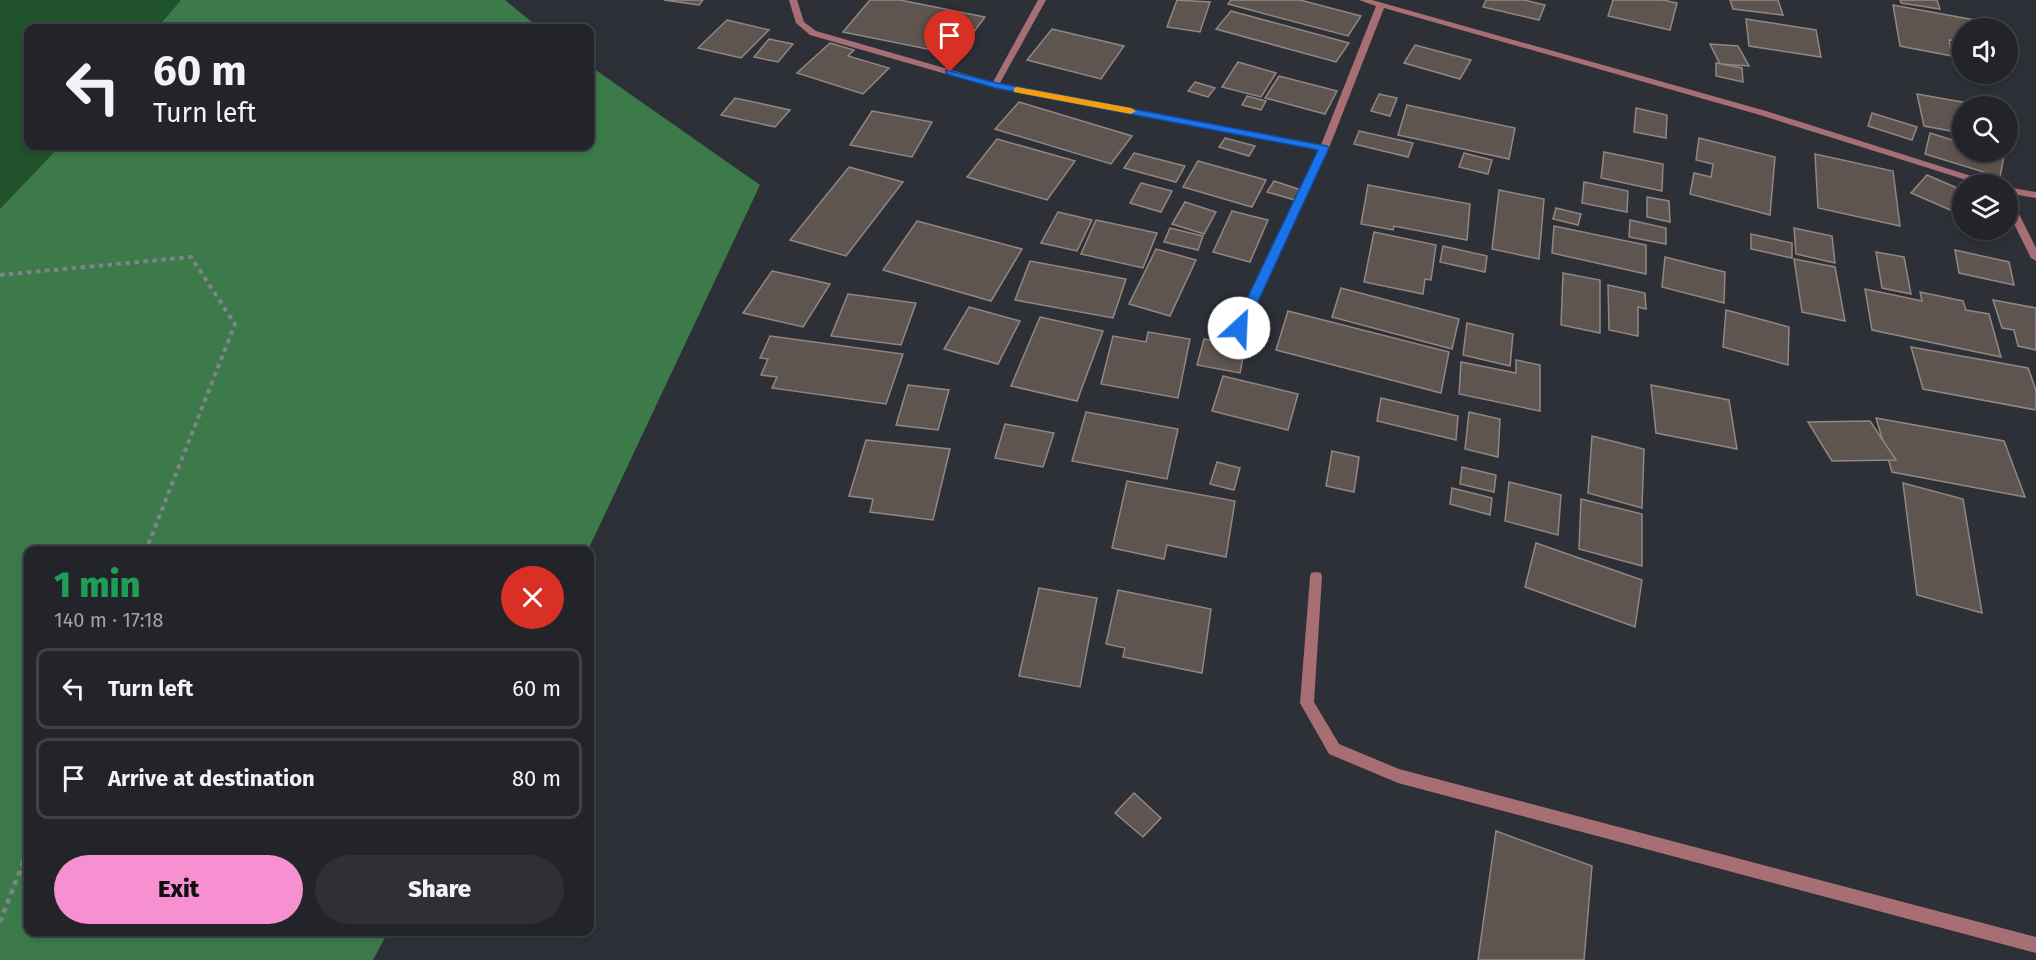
<!DOCTYPE html>
<html lang="en">
<head>
<meta charset="utf-8">
<style>
  body { margin:0; font-family:"Fira Sans",sans-serif; background:#2e3036; color:#f1f3f6; height:100vh; display:flex; flex-direction:column; font-size:22px; white-space:nowrap }
  * { box-sizing:border-box; margin:0 }
  p { font-size:20px; color:#a2a4a8 }
  .icon { flex:none; width:33px; height:33px; fill:none; stroke:currentColor; stroke-width:2; stroke-linecap:round; stroke-linejoin:round }
  .map { position:relative; flex:1; overflow:hidden }
  .details { position:absolute; left:24px; top:546px; width:570px; height:390px; display:flex; flex-direction:column; background:#22242a; border-radius:12px; box-shadow:0 3px 9px #0003,0 0 0 2px #3f4147 }
  .details>* { flex:none }
  .guide { position:absolute; left:24px; top:24px; width:570px; height:126px; border-radius:12px; box-shadow:0 3px 9px #0003,0 0 0 2px #3f4147; background:#22242a; color:#f1f3f6; overflow:hidden }
  .tools { position:absolute; left:1952px; top:18px; display:grid; gap:12px }
  .tools a { display:grid; place-items:center; width:66px; height:66px; border-radius:50%; background:#22242a; box-shadow:0 3px 9px #0003,0 0 0 2px #3f4147; font-size:30px }
  .pin { position:absolute; display:grid; place-items:center; width:51px; height:51px; color:#fff; margin:-62px -26px; border-radius:50% 50% 50% 0; rotate:-45deg; box-shadow:0 0 6px #0007 }
  .pin .icon { rotate:45deg }
  .me { position:absolute; width:66px; margin:-33px; rotate:25deg; stroke-linejoin:round; filter:drop-shadow(0 0 4px #0008) }
  .turn { display:flex; align-items:center; gap:21px; height:126px; padding:0 30px; font-size:27px }
  .turn .icon { width:78px; height:78px; stroke-width:2.5 }
  .turn b { display:block; font-size:42px; line-height:51px }
  .round { display:grid; place-items:center; flex:none; width:63px; height:63px; border-radius:32px; background:#2e3036 }
  .summary { display:flex; align-items:center; justify-content:space-between; height:102px; padding:0 30px }
  h1 { font-size:36px; font-weight:800; line-height:45px; color:#1e9e55 }
  .primary-button { display:flex; gap:12px; margin-top:auto; padding:12px 30px }
  .primary-button a { flex:1; height:69px; border-radius:36px; background:#f690d0; color:#111; font-size:24px; font-weight:800; line-height:69px; text-align:center }
  .primary-button a+a { background:#2e3036; color:#f1f3f6 }
  ul { padding:0; list-style:none }
  li { display:flex; align-items:center; gap:18px; height:81px; margin:0 12px 9px; padding:0 18px; border:3px solid #3f4147; border-radius:12px }
  li div { flex:1 }
  li b { display:block; font-size:22px }
  li em { font-style:normal }
  .map>svg:first-child { display:block }
</style>
</head>
<body>
<div class="map">
<svg width="2036" height="960" viewBox="0 0 2036 960">
  <rect width="100%" height="100%" fill="#2e3038"/>
  <!-- green -->
  <polygon fill="#20532b" points="0,0 181,0 157,28 28,28 28,146 60,146 0,209"/>
  <!-- forest -->
  <g fill="#3c7b49">
    <polygon points="181,0 505,0 539,28 157,28"/>
    <polygon points="590,66 760,185 588,550 28,550 28,932 388,932 373,960 0,960 0,209 60,146 590,146"/>
  </g>
  <!-- building -->
  <g fill="#5f5550" stroke="#928681" stroke-width="1.5">
    <polygon points="664,0 703,0 699,5"/>
    <polygon points="870,0 900,0 985,17 973,33 968,32 952,54 843,32"/>
    <polygon points="1177,0 1210,2 1200,32 1167,27"/>
    <polygon points="1231,0 1300,0 1361,16 1348,36 1228,4"/>
    <polygon points="1486,0 1524,0 1545,5 1539,20 1483,7"/>
    <polygon points="1613,0 1663,0 1677,3 1670,30 1608,16"/>
    <polygon points="1730,0 1778,0 1783,15 1733,9"/>
    <polygon points="1900,0 1937,0 1940,9 1901,3"/>
    <polygon points="1893,5 2002,25 2003,28 1962,28 1962,42 1949,40 1952,56 1900,46"/>
    <polygon points="1231,11 1349,43 1336,62 1216,29"/>
    <polygon points="1746,19 1816,30 1821,57 1749,46"/>
    <polygon points="727,20 769,30 741,58 698,48"/>
    <polygon points="1052,29 1124,46 1101,79 1027,60"/>
    <polygon points="769,39 793,44 778,62 754,57"/>
    <polygon points="830,43 854,50 848,56 889,68 863,94 797,73"/>
    <polygon points="1710,44 1738,46 1749,66 1720,64"/>
    <polygon points="1415,45 1471,60 1460,79 1404,63"/>
    <polygon points="1238,62 1276,73 1261,97 1222,87"/>
    <polygon points="1716,63 1742,68 1743,82 1716,76"/>
    <polygon points="1279,76 1337,91 1325,114 1265,98"/>
    <polygon points="1195,82 1215,88 1208,97 1188,91"/>
    <polygon points="1379,94 1397,98 1390,116 1371,111"/>
    <polygon points="1917,94 1985,106 1962,106 1962,133 1924,126"/>
    <polygon points="1247,96 1266,101 1261,110 1242,105"/>
    <polygon points="735,98 790,110 775,127 721,115"/>
    <polygon points="1019,102 1132,136 1111,164 995,129"/>
    <polygon points="1407,105 1515,128 1509,159 1398,135"/>
    <polygon points="1636,108 1667,115 1666,138 1634,132"/>
    <polygon points="872,111 932,122 912,157 850,145"/>
    <polygon points="1872,113 1917,127 1912,140 1868,126"/>
    <polygon points="1359,131 1413,143 1408,157 1354,144"/>
    <polygon points="1930,133 1962,143 1962,152 1991,152 2004,156 2000,177 1925,154"/>
    <polygon points="1225,138 1255,146 1249,156 1219,147"/>
    <polygon points="1699,138 1775,157 1770,215 1690,194 1694,173 1711,177 1713,164 1696,160"/>
    <polygon points="997,139 1075,161 1047,200 967,177"/>
    <polygon points="1604,152 1663,164 1662,191 1601,178"/>
    <polygon points="1134,153 1185,166 1176,182 1124,168"/>
    <polygon points="1464,153 1492,160 1488,174 1459,167"/>
    <polygon points="1815,154 1893,171 1900,226 1818,208"/>
    <polygon points="1198,161 1266,180 1252,207 1183,187"/>
    <polygon points="849,167 903,182 846,256 790,240"/>
    <polygon points="1927,175 1962,190 1962,215 1911,193"/>
    <polygon points="1274,181 1301,190 1295,200 1267,192"/>
    <polygon points="1584,182 1628,191 1627,212 1582,203"/>
    <polygon points="1141,183 1172,191 1161,212 1130,203"/>
    <polygon points="1368,185 1470,204 1467,240 1394,226 1393,230 1361,224"/>
    <polygon points="1499,190 1544,199 1539,259 1492,249"/>
    <polygon points="1647,197 1669,201 1670,222 1647,217"/>
    <polygon points="1185,202 1216,212 1204,234 1172,224"/>
    <polygon points="1556,208 1581,214 1578,225 1553,219"/>
    <polygon points="1232,211 1268,220 1250,262 1213,252"/>
    <polygon points="1058,212 1092,220 1077,251 1041,243"/>
    <polygon points="1096,220 1157,233 1143,268 1081,254"/>
    <polygon points="1630,220 1666,228 1666,244 1629,237"/>
    <polygon points="917,221 1022,249 991,301 883,270"/>
    <polygon points="1554,226 1646,245 1646,274 1552,253"/>
    <polygon points="1170,228 1203,236 1198,250 1164,242"/>
    <polygon points="1794,228 1832,236 1835,263 1796,254"/>
    <polygon points="1374,232 1436,245 1431,280 1425,279 1423,294 1364,282"/>
    <polygon points="1751,234 1792,243 1792,258 1751,249"/>
    <polygon points="1443,246 1487,256 1485,272 1440,262"/>
    <polygon points="1156,249 1196,260 1170,316 1129,304"/>
    <polygon points="1955,250 2009,262 2014,285 1959,273"/>
    <polygon points="1876,252 1904,257 1911,294 1882,288"/>
    <polygon points="1665,257 1725,272 1724,303 1662,287"/>
    <polygon points="1794,259 1835,267 1845,321 1802,312"/>
    <polygon points="1030,261 1126,279 1113,318 1015,300"/>
    <polygon points="772,271 830,284 803,327 743,313"/>
    <polygon points="1563,273 1600,280 1600,333 1561,325"/>
    <polygon points="1608,285 1645,293 1646,309 1638,307 1638,336 1609,330"/>
    <polygon points="1341,288 1459,319 1452,349 1332,317"/>
    <polygon points="1865,289 1922,301 1920,292 1963,301 1966,310 1989,314 2001,357 1872,330"/>
    <polygon points="848,294 916,303 901,345 831,336"/>
    <polygon points="1993,300 2036,308 2036,350 2018,346 2014,330 2002,328"/>
    <polygon points="969,307 1020,321 998,364 944,349"/>
    <polygon points="1726,310 1789,327 1788,365 1723,347"/>
    <polygon points="1288,311 1449,352 1441,393 1276,350"/>
    <polygon points="1040,317 1103,331 1077,401 1011,386"/>
    <polygon points="1467,323 1513,334 1510,366 1463,355"/>
    <polygon points="1148,332 1190,339 1178,398 1101,384 1113,336 1146,342"/>
    <polygon points="770,336 903,354 886,404 772,388 777,377 761,375 768,359 760,358"/>
    <polygon points="1204,339 1245,347 1240,373 1197,365"/>
    <polygon points="1911,347 2028,368 2036,390 2036,410 1923,389"/>
    <polygon points="1516,360 1540,365 1540,411 1459,394 1461,362 1516,373"/>
    <polygon points="1223,376 1298,394 1288,430 1212,411"/>
    <polygon points="908,385 949,390 938,430 896,425"/>
    <polygon points="1651,385 1729,400 1737,449 1656,433"/>
    <polygon points="1381,398 1458,416 1456,440 1377,421"/>
    <polygon points="1086,412 1178,429 1167,479 1072,461"/>
    <polygon points="1469,412 1500,419 1498,457 1465,449"/>
    <polygon points="1876,418 2004,441 2025,497 1892,472"/>
    <polygon points="1870,421 1896,460 1832,461 1808,422"/>
    <polygon points="1005,424 1054,433 1043,467 995,458"/>
    <polygon points="1592,436 1644,449 1642,508 1588,493"/>
    <polygon points="866,440 950,449 933,520 870,512 873,499 849,496"/>
    <polygon points="1332,451 1359,457 1354,492 1326,486"/>
    <polygon points="1217,462 1240,468 1234,490 1210,484"/>
    <polygon points="1462,467 1496,475 1494,492 1460,484"/>
    <polygon points="1127,481 1235,501 1226,557 1167,545 1164,559 1112,548"/>
    <polygon points="1509,482 1561,495 1558,535 1505,521"/>
    <polygon points="1903,483 1963,499 1982,613 1917,595"/>
    <polygon points="1452,488 1492,498 1490,515 1450,504"/>
    <polygon points="1581,499 1642,514 1642,566 1579,549"/>
    <polygon points="1536,543 1642,580 1635,627 1525,587"/>
    <polygon points="1039,588 1097,598 1080,687 1019,676"/>
    <polygon points="1118,590 1211,609 1202,673 1123,657 1125,648 1106,644"/>
    <polygon points="1134,793 1161,818 1143,837 1115,813"/>
    <polygon points="1496,831 1592,866 1584,960 1478,960"/>
  </g>
  <g fill="none" stroke-linecap="round" stroke-linejoin="round">
    <!-- path-far1 -->
    <polyline stroke="#81838b" stroke-width="4" stroke-dasharray="4.5 4.5" stroke-linecap="butt" points="0,275 191,257 235,324 146,550"/>
    <!-- path -->
    <polyline stroke="#81838b" stroke-width="4.5" stroke-dasharray="5 5" stroke-linecap="butt" points="0,922 28,850"/>
    <!-- minor -->
    <g fill="#a76e74" fill-rule="evenodd">
      <polygon points="789,0 797,0 804,22 816,31 993,82 1038,0 1046,0 1000,83 1321,145 1376,6 1359,0 1372,0 1766,111 1990,182 1992,184 1979,184 1760,115 1384,8 1329,148 1244,328 1239,332 1234,328 1319,150 995,88 810,35 796,23"/>
      <polygon points="2007,187 2036,192 2036,198 2007,193"/>
      <polygon points="2007,197 2012,200 2036,248 2036,261 2031,258 2007,210"/>
      <polygon points="1316,572 1321,573 1322,577 1314,702 1339,744 1399,769 2036,937 2036,953 1398,783 1329,754 1300,703 1310,577 1311,573"/>
    </g>
  </g>
  <!-- route -->
  <polygon fill="#1a73e8" stroke="#114b97" stroke-width="1.5" points="946,70 997,83 1327,146 1329,148 1244,332 1239,333 1233,328 1318,150 995,88 946,74"/>
  <!-- slow -->
  <polygon fill="#f59e0b" points="1017,87 1131,108 1136,111 1131,114 1014,92 1014,88"/>
</svg>
<div class="tools">
<a><svg class="icon" aria-label="sound" viewBox="0 0 24 24"><path d="M4 9h4l5-4v14l-5-4H4zM17 9q2 3 0 6"/></svg></a>
<a><svg class="icon" aria-label="search" viewBox="0 0 24 24"><circle cx="10" cy="10" r="6"/><path d="M15 15l6 6"/></svg></a>
<a><svg class="icon" aria-label="layers" viewBox="0 0 24 24"><path d="M12 4l9 5-9 5-9-5zM3 14l9 5 9-5"/></svg></a>
</div>
<div class="pin" style="left:950px;top:72px;background:#d93025"><svg class="icon" aria-label="arrive" viewBox="0 0 24 24"><path d="M6 21V4h12l-3 4 3 4H6"/></svg></div>
<svg class="me" style="left:1239px;top:328px" viewBox="-20 -20 40 40"><circle r="19" fill="#fff"/><path d="M0-13L10 11 0 6-10 11z" fill="#1a73e8"/></svg>
<div class="guide">
<div class="turn"><svg class="icon" aria-label="left" viewBox="0 0 24 24"><path d="M17 20v-9H6M10 6l-5 5 5 5"/></svg><div><b>60 m</b>Turn left</div></div>
</div>
<section class="details">
<div class="summary"><div><h1>1 min</h1><p>140 m · 17:18</p></div><a class="round" style="background:#d93025;color:#fff"><svg class="icon" aria-label="close" viewBox="0 0 24 24"><path d="M6 6l12 12M18 6L6 18"/></svg></a></div>
<ul>
<li><svg class="icon" aria-label="left" viewBox="0 0 24 24"><path d="M17 20v-9H6M10 6l-5 5 5 5"/></svg><div><b>Turn left</b></div><em>60 m</em></li>
<li><svg class="icon" aria-label="arrive" viewBox="0 0 24 24"><path d="M6 21V4h12l-3 4 3 4H6"/></svg><div><b>Arrive at destination</b></div><em>80 m</em></li>
</ul>
<div class="primary-button"><a>Exit</a><a>Share</a></div>
</section>
</div>
</body>
</html>
